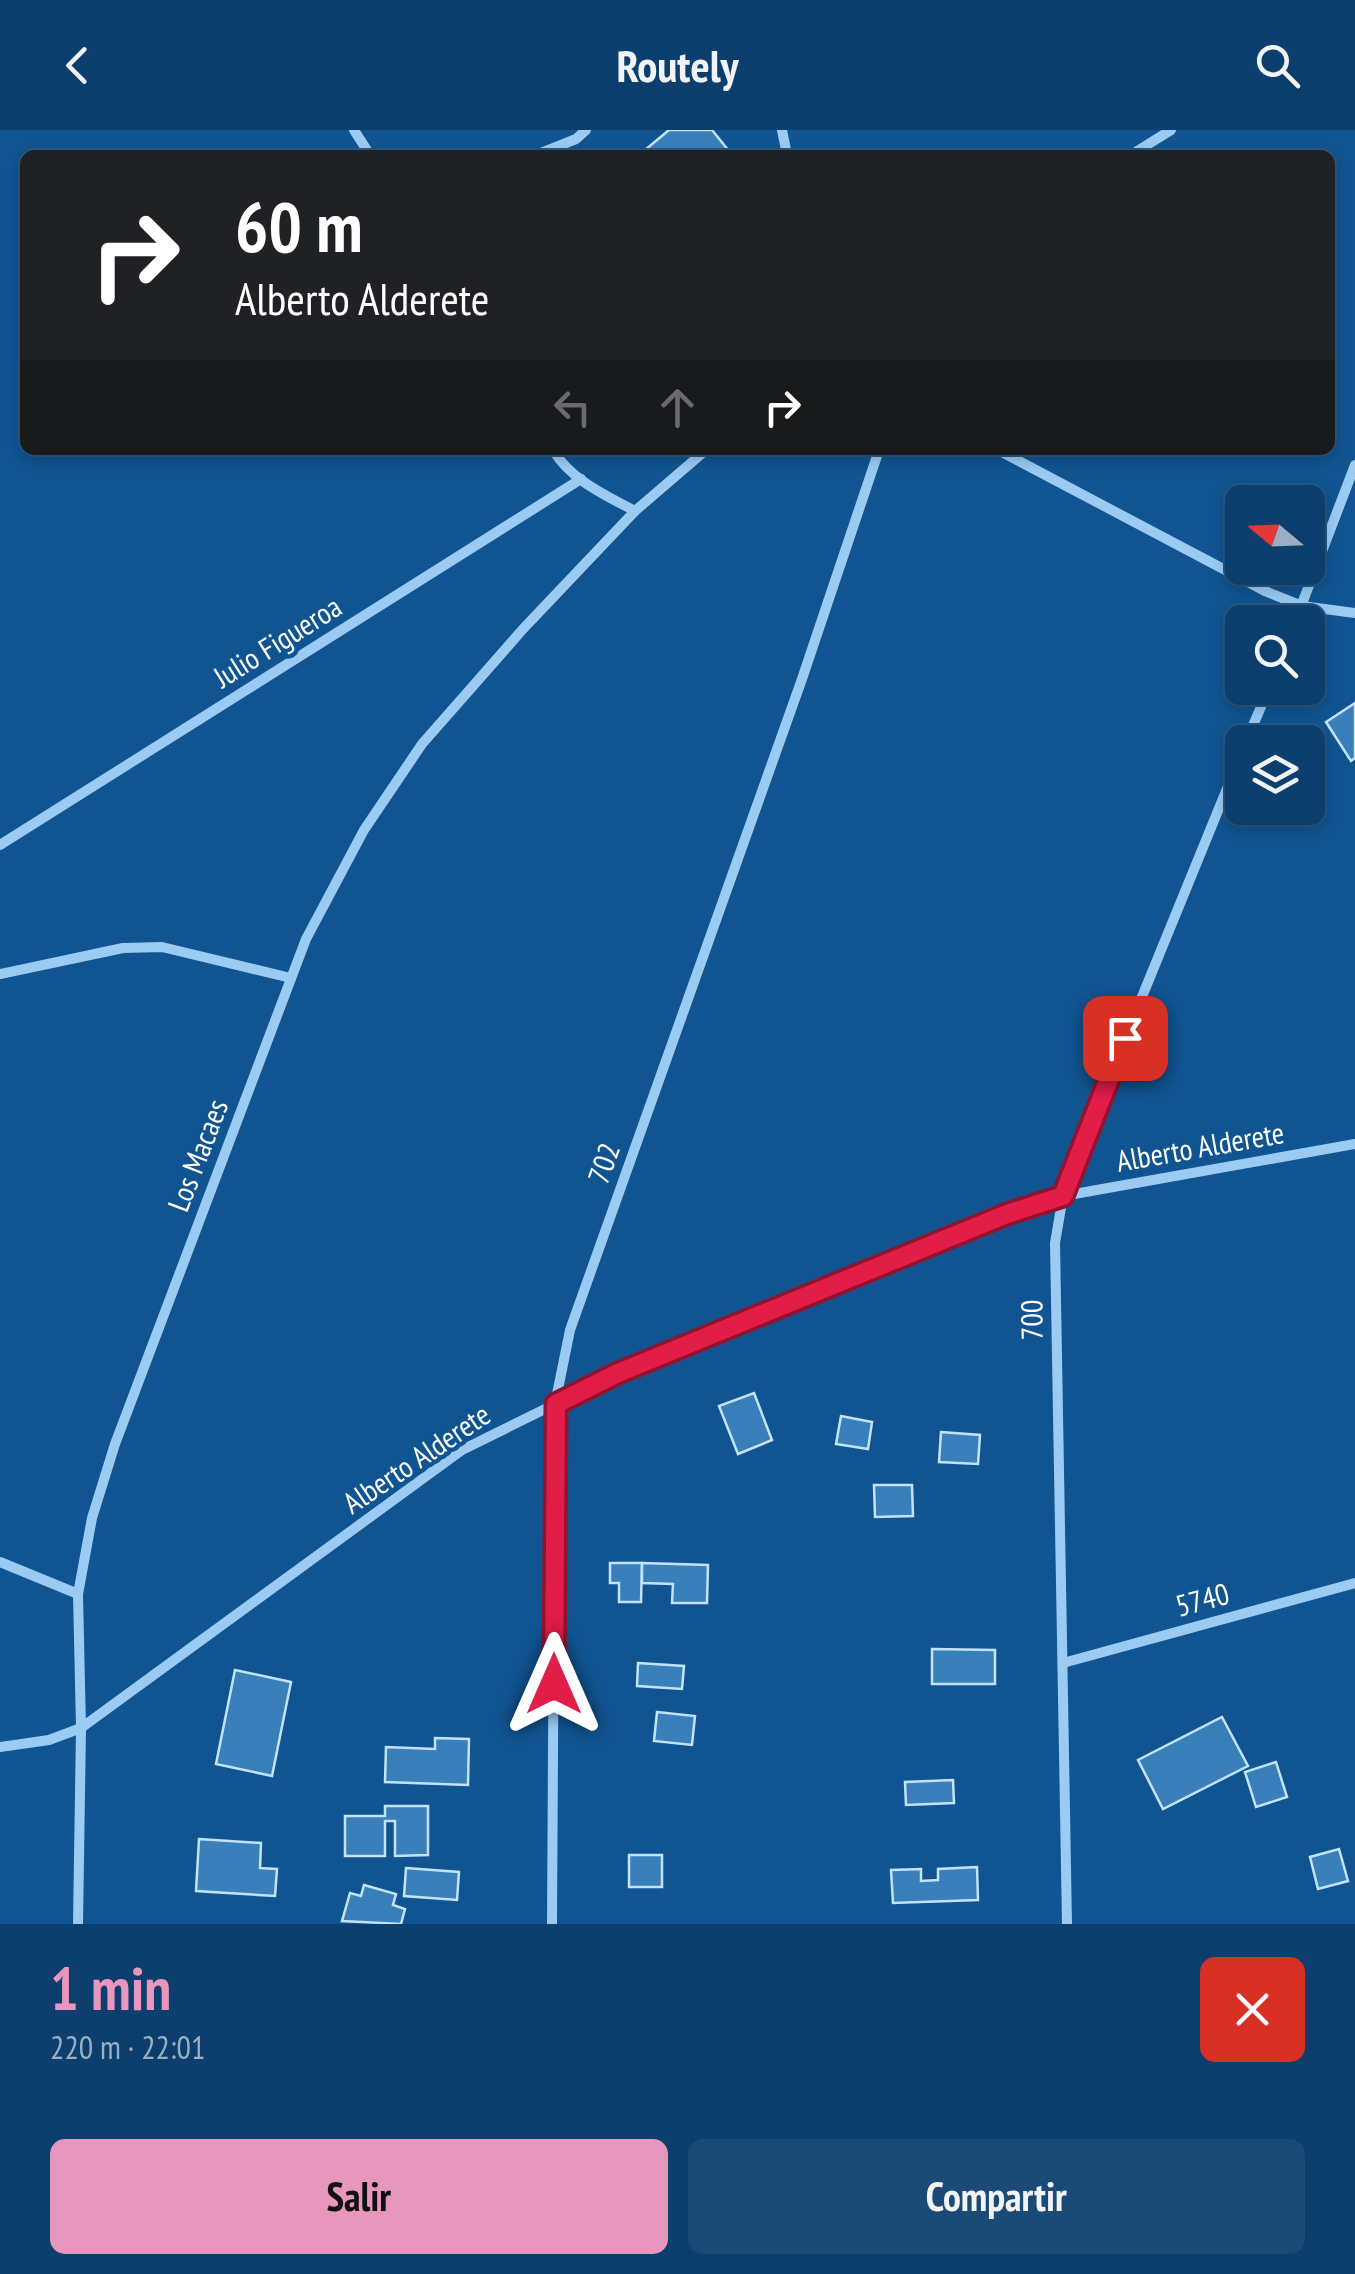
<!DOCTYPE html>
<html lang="es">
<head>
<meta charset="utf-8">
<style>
  body { margin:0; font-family:"PT Sans Narrow",sans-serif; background:#1a4a75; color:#f1f3f6; height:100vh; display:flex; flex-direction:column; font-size:38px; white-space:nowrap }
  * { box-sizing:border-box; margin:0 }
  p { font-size:32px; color:#9aafc2 }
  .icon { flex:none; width:55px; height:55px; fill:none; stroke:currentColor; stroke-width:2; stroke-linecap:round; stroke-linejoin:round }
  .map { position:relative; height:1794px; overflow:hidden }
  .drawer { display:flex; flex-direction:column; background:#0c3f6d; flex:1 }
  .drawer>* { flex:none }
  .top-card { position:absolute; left:20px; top:20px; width:1315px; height:305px; border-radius:15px; box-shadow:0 5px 15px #0003,0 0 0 2px #2c5880; background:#202124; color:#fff; overflow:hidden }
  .needle { width:65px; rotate:289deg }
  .buttons { position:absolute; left:1225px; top:355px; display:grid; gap:20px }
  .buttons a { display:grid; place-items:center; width:100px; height:100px; border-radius:15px; background:#0c3f6d; box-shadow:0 5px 15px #0003,0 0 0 2px #2c5880; font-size:50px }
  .pin { position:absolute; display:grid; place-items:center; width:85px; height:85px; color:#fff; margin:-42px; border-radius:20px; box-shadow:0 5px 15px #0006 }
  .me { position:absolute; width:110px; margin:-55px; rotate:0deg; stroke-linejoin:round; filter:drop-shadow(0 0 8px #0008) }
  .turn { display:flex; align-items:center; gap:35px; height:210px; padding:0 50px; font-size:45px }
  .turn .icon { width:130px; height:130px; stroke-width:2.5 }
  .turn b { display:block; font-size:70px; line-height:85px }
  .lanes { display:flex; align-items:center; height:95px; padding:0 50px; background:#0003; justify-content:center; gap:50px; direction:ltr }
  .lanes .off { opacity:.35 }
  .round { display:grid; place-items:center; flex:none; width:105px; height:105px; border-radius:15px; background:#1a4a75 }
  .head { display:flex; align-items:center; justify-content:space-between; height:170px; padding:0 50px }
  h1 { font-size:60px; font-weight:800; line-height:75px; color:#e797bd }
  .primary-button { display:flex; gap:20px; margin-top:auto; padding:20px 50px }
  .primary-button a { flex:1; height:115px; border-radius:15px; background:#e797bd; color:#111; font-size:40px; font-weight:800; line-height:115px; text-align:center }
  .primary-button a+a { background:#1a4a75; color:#f1f3f6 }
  header { display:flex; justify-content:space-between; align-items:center; height:130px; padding:0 50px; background:#0c3f6d; font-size:45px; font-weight:800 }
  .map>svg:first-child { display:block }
</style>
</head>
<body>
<header><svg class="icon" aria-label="back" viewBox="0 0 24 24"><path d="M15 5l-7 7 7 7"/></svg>Routely<svg class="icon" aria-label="search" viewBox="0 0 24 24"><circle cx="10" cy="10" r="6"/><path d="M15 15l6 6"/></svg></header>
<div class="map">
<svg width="1355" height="1794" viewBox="0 0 1355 1794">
  <rect width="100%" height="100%" fill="#105491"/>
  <!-- building -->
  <g fill="#397fb9" stroke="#c3e3fd" stroke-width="2.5">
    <polygon points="669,0 712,0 729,21 724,25 639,25"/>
    <polygon points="1355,573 1355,628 1351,631 1326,592"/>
    <polygon points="754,1263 772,1310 738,1324 719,1276"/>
    <polygon points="841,1286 872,1292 868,1319 836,1314"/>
    <polygon points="941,1302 980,1305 978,1334 939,1332"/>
    <polygon points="874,1355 912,1355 913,1386 875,1387"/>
    <polygon points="610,1433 642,1433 641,1472 619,1472 619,1453 610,1453"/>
    <polygon points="642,1433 708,1435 707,1473 672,1473 673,1454 642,1453"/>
    <polygon points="932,1519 995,1520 995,1554 932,1554"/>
    <polygon points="638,1533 684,1536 682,1559 637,1556"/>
    <polygon points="235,1540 291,1552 272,1646 216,1634"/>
    <polygon points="657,1582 695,1586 692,1615 654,1611"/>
    <polygon points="1222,1587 1248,1636 1163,1679 1138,1630"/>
    <polygon points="435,1608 469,1609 468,1655 385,1652 386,1617 435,1619"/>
    <polygon points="1276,1632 1287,1667 1256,1677 1245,1642"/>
    <polygon points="953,1650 954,1673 906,1675 905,1652"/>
    <polygon points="385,1676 428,1676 428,1725 395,1726 395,1691 385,1691 385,1726 345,1726 345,1686 385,1686"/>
    <polygon points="199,1709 261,1713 260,1738 277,1739 275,1766 196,1761"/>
    <polygon points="1339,1719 1348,1751 1318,1759 1310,1727"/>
    <rect x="629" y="1725" width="33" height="32"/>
    <polygon points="977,1737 978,1770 893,1773 891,1740 921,1739 921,1751 938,1750 938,1739"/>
    <polygon points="406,1738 459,1742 457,1770 404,1766"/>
    <polygon points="364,1755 396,1764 393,1775 405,1779 401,1794 342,1791 350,1763 361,1766"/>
  </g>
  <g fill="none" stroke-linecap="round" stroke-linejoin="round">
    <!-- minor -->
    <g stroke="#9bcbf3" stroke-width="10">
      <polyline points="354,0 370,25"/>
      <polyline points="782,0 787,25"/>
      <polyline points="536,25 576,9 586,0"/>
      <polyline points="1131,25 1171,0"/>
      <path d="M553 320C571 350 605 365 635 381"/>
      <polyline points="998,320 1265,461 1302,476 1355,483"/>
      <polyline points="1295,492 1355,335"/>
      <polyline points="1246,612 1269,558"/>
      <polyline points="0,715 581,349"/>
      <polyline points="0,844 123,818 162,817 291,848"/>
      <polyline points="0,1432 78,1464"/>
      <polyline points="1063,1533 1355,1453"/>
      <polyline points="0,1617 49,1610 81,1598 462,1320 618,1243 1007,1084 1063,1066 1355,1014"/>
      <polyline points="78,1794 81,1598 78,1464 92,1388 115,1314 306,809 364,700 422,614 523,499 635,381 706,320"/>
      <polyline points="552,1794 555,1274 570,1200 802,549 879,320"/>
      <polyline points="1067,1794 1055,1113 1063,1066 1081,1016 1242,622"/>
    </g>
  </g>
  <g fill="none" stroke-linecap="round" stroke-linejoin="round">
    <defs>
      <polyline id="route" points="554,1554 556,1274 618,1243 1007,1084 1063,1066 1125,908"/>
    </defs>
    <!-- route casing -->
    <use href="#route" stroke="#92132f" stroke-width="25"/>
    <!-- route -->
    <use href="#route" stroke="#e11d48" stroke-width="18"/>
  </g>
  <g text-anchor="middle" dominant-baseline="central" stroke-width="9" stroke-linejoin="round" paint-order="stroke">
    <!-- street labels -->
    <g font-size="30" fill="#fff" stroke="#105491">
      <text transform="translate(277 511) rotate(-32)">Julio Figueroa</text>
      <text transform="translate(1200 1016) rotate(-10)">Alberto Alderete</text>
      <text transform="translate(197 1025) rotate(-69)">Los Macaes</text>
      <text transform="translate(603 1033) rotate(-70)">702</text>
      <text transform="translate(1031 1190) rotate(-91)">700</text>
      <text transform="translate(416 1328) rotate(-34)">Alberto Alderete</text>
      <text transform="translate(1202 1469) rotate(-15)">5740</text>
    </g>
  </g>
</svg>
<div class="buttons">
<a><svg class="needle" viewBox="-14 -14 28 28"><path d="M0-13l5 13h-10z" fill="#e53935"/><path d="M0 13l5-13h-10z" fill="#9aafc2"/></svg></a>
<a><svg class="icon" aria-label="search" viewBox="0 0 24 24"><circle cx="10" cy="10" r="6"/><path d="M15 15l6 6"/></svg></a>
<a><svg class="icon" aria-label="layers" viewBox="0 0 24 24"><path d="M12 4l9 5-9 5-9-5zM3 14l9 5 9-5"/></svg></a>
</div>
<div class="pin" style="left:1125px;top:908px;background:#d93025"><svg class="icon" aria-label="arrive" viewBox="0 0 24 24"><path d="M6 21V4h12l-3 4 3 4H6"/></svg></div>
<svg class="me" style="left:554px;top:1554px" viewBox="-20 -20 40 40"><path d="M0-17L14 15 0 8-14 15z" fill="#e11d48" stroke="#fff" stroke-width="4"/></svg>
<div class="top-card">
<div class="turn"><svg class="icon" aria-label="right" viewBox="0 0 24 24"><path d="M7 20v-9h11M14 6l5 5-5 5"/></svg><div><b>60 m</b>Alberto Alderete</div></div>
<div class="lanes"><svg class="icon off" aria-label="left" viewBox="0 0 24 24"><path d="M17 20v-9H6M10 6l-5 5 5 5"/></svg><svg class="icon off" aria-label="ahead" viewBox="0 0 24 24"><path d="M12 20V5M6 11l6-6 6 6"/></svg><svg class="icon" aria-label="right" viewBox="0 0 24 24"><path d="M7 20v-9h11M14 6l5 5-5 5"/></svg></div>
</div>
</div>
<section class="drawer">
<div class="head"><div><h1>1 min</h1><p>220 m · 22:01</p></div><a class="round" style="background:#d93025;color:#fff"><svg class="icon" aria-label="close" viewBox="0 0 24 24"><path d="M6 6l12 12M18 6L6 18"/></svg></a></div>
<div class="primary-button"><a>Salir</a><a>Compartir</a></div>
</section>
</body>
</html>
